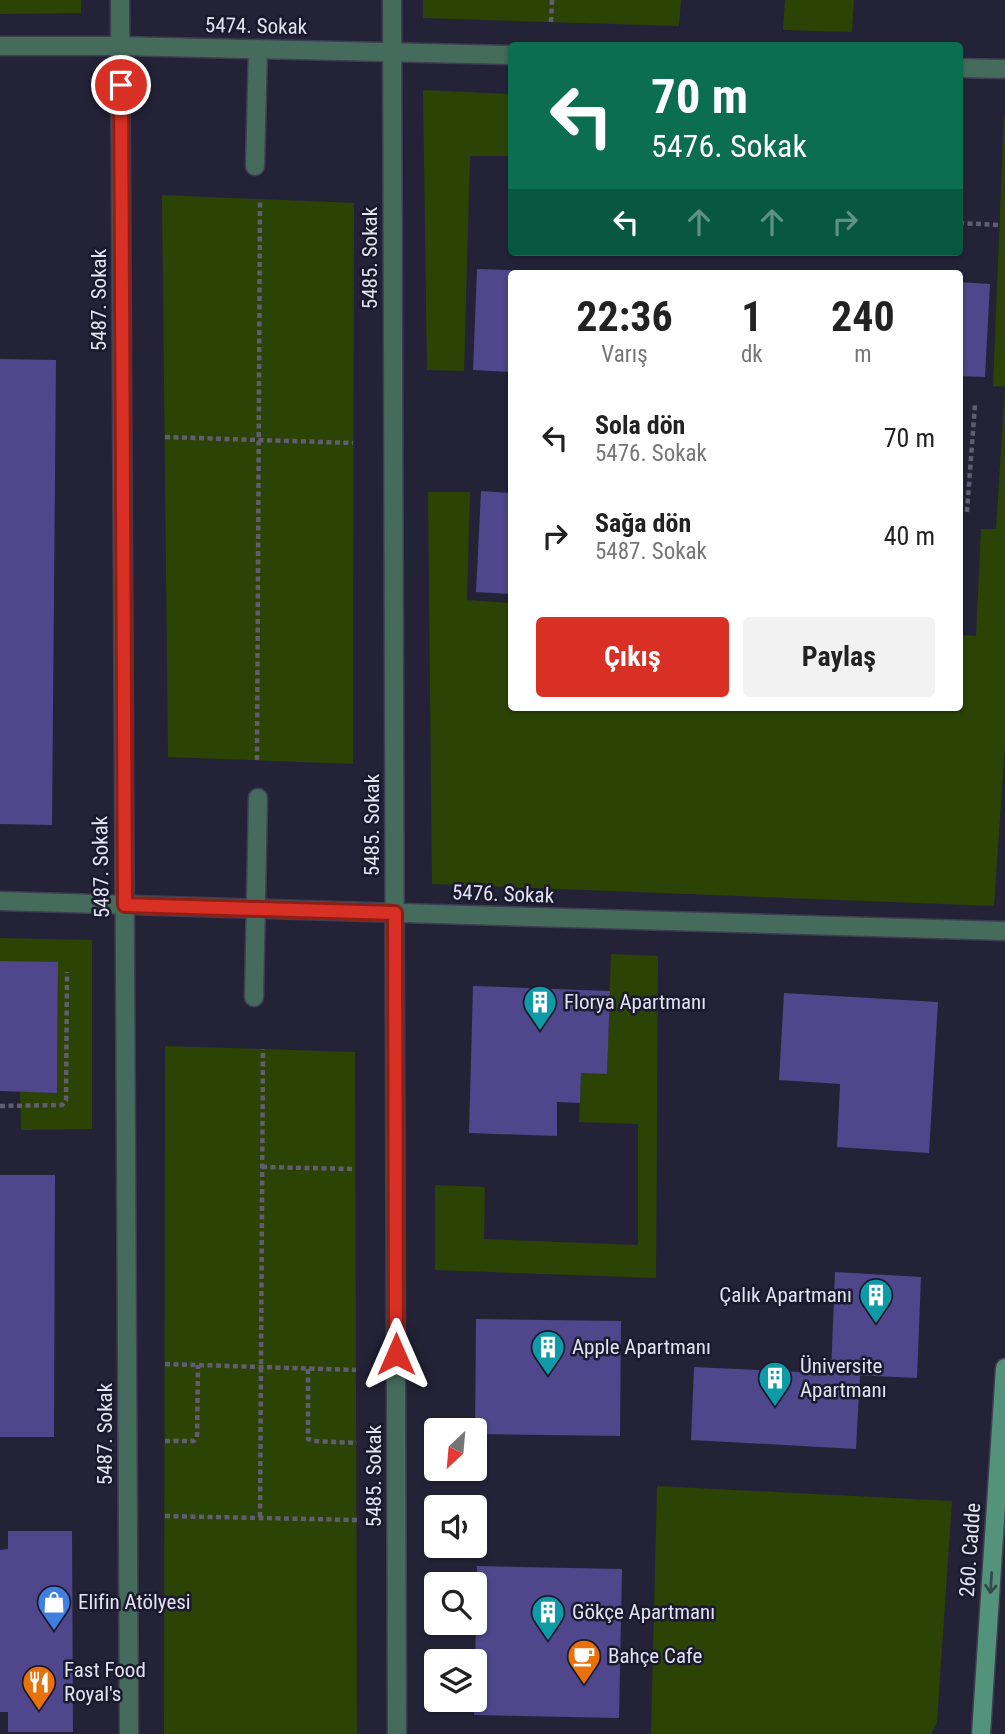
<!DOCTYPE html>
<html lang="tr">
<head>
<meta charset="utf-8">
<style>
  body { margin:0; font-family:"Roboto Condensed",sans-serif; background:#f2f2f2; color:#222; height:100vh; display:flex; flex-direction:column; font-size:26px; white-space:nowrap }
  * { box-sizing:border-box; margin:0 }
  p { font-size:23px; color:#767676 }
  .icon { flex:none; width:38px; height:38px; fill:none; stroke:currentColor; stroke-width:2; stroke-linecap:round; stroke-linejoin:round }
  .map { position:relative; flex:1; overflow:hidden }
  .panel { position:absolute; left:508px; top:270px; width:455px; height:441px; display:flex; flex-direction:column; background:#fff; border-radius:7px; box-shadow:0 2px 5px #0004 }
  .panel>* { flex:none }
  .top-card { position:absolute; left:508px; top:42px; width:455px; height:214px; border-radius:7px; box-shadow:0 2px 5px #0004; background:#0b6e4f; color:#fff; overflow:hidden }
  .needle { width:46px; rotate:206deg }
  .tools { position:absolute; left:424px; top:1418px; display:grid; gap:14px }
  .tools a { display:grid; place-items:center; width:63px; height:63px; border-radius:7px; background:#fff; box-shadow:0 2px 5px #0004; font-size:35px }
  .pin { position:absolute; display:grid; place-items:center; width:60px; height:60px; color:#fff; margin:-30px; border:4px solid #fff; border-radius:50%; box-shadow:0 2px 7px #0007 }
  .me { position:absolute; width:77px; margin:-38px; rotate:0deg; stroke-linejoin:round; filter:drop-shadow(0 0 5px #0008) }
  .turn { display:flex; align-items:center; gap:24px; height:147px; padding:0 28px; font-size:32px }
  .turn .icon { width:91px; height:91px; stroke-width:2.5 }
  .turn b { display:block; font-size:49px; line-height:60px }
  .lanes { display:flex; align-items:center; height:66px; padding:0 28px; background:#0003; justify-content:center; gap:35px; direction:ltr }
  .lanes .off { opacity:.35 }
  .eta { display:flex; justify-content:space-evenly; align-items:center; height:119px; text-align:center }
  .eta b { font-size:42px; font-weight:700; line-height:49px }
  .button { display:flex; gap:14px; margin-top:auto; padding:14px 28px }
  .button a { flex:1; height:80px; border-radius:7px; background:#d93025; color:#fff; font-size:28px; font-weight:700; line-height:80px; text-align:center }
  .button a+a { background:#f2f2f2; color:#222 }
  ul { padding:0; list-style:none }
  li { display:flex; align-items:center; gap:21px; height:98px; padding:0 28px }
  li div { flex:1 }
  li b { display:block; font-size:26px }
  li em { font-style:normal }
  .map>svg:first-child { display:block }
</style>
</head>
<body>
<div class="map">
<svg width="1005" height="1734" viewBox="0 0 1005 1734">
  <rect width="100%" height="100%" fill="#242237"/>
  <!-- green -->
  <g fill="#2b4405">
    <polygon points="0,0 81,0 81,13 0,14"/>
    <polygon points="423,0 681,0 679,26 423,18"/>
    <polygon points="785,0 854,0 852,32 783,30"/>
    <polygon points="423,90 511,94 511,156 470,156 464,371 427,370"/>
    <polygon points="1004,115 1005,115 1005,746 994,906 432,884 428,492 470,492 467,600 511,603 511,707 959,707 959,635 976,636 981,529 996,529 1005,387 993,386"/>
    <polygon points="162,195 354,203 353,764 168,757"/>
    <polygon points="0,938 92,940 92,1129 21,1130 20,1092 57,1092 58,963 0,961"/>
    <polygon points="611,954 658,956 656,1278 435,1270 435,1185 485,1187 484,1239 638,1245 638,1124 579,1122 581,1073 607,1073"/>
    <polygon points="165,1046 355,1052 357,1734 164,1734"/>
    <polygon points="657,1486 952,1501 937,1722 931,1734 651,1734"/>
  </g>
  <!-- building -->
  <g fill="#4f468b">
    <polygon points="477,269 511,270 511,372 473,370"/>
    <polygon points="959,282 990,284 985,377 959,376"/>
    <polygon points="0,359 56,360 52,825 0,824"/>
    <polygon points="481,491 511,493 511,594 476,592"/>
    <polygon points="0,961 58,962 57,1093 0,1091"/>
    <polygon points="473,986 610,991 607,1074 581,1073 580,1103 557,1102 557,1136 469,1133"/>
    <polygon points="784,993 938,1002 929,1153 837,1147 840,1084 779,1080"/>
    <polygon points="0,1175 55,1175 54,1437 0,1437"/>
    <polygon points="835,1272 921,1277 917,1378 831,1374"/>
    <polygon points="476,1319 621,1321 620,1436 475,1434"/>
    <polygon points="694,1367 860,1375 856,1449 691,1440"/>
    <polygon points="8,1531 72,1531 73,1732 8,1732 8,1712 0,1712 0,1550 8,1549"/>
    <polygon points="477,1566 622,1569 619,1718 474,1715"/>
  </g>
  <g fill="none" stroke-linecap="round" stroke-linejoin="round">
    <defs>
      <g id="lane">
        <polyline points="255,166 258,49"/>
        <polyline points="254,997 258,798"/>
      </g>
      <g id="street">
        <polyline points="120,0 129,1734"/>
        <polyline points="392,0 397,1734"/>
        <polyline points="0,46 120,46 511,55"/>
        <polyline points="959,68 1005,69"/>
        <polyline points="0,901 1005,931"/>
      </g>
      <polyline id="secondary" points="981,1734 1005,1368"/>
    </defs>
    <!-- lane casing -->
    <use href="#lane" stroke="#3f3d51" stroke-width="21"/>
    <!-- street casing -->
    <use href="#street" stroke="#3f3d51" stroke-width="21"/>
    <!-- secondary casing -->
    <use href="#secondary" stroke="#3f3d51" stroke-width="21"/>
    <!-- path -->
    <g stroke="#5f5d70" stroke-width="4.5" stroke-dasharray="5 3.5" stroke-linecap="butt">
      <polyline points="551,22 552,0"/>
      <polyline points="959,223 1000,225"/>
      <polyline points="165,437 353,443"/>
      <polyline points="967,512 975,404"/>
      <polyline points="257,760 260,200"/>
      <polyline points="0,1106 62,1105 66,1100 67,972"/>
      <polyline points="262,1167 355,1169"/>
      <polyline points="165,1364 356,1370"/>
      <polyline points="308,1369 308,1439 314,1441 357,1443"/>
      <polyline points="165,1441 194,1441 197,1437 198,1365"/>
      <polyline points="165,1516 357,1520"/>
      <polyline points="260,1517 263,1049"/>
    </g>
    <!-- lane -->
    <use href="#lane" stroke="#456b5c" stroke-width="18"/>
    <!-- street -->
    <use href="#street" stroke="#456b5c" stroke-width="18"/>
    <!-- secondary -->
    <use href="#secondary" stroke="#54937b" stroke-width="18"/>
  </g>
  <!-- one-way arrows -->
  <defs><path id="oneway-shaft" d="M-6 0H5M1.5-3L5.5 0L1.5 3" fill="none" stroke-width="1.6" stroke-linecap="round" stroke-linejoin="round" transform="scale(1.75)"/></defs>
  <use stroke="#324a4c" href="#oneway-shaft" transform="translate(991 1583) rotate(94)"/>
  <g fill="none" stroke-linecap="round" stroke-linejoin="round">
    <defs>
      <polyline id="route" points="121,85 125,905 395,913 396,1354"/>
    </defs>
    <!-- route casing -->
    <use href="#route" stroke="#8d1f18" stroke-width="18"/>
    <!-- route -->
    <use href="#route" stroke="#d93025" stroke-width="12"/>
  </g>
  <!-- icons -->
  <defs>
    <symbol id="building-pin" viewBox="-11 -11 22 30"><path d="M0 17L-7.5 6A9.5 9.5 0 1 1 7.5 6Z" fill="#0f9aa8" stroke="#1b192d"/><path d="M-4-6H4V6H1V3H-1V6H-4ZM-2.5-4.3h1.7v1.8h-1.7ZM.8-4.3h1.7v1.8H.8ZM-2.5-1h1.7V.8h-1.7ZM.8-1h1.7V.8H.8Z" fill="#fff"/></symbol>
    <symbol id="shop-pin" viewBox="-11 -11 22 30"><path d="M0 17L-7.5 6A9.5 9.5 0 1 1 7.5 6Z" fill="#3f7fe0" stroke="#1b192d"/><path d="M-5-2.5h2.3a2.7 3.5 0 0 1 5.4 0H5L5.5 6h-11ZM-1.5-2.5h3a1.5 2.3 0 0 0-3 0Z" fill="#fff"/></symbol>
    <symbol id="cafe-pin" viewBox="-11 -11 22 30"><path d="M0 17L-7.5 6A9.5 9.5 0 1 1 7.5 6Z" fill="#e8710a" stroke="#1b192d"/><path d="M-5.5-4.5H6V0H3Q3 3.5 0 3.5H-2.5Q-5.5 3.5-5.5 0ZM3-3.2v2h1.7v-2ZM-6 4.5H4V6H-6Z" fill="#fff"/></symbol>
    <symbol id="restaurant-pin" viewBox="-11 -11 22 30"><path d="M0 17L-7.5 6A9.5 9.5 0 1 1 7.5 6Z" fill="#e8710a" stroke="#1b192d"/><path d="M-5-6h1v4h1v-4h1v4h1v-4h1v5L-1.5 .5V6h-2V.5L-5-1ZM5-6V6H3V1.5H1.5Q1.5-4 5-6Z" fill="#fff"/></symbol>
  </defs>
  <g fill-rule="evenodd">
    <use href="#building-pin" x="521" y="983" width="38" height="52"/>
    <use href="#building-pin" x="857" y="1276" width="38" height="52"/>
    <use href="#building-pin" x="529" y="1328" width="38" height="52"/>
    <use href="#building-pin" x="756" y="1359" width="38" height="52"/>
    <use href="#shop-pin" x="35" y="1583" width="38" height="52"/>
    <use href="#building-pin" x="529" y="1593" width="38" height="52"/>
    <use href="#cafe-pin" x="565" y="1637" width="38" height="52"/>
    <use href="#restaurant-pin" x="20" y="1663" width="38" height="52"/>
  </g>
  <g text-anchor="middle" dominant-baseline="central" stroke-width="5" stroke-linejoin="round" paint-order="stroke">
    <!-- street labels -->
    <g font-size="21" fill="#e2e2f0" stroke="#1b192d">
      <text transform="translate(256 26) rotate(1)">5474. Sokak</text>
      <text transform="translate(370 258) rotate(-90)">5485. Sokak</text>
      <text transform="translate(99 300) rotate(-90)">5487. Sokak</text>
      <text transform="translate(372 825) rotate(-90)">5485. Sokak</text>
      <text transform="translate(101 867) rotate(-91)">5487. Sokak</text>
      <text transform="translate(503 894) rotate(2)">5476. Sokak</text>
      <text transform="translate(105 1434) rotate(-90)">5487. Sokak</text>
      <text transform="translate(374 1476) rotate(-90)">5485. Sokak</text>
      <text transform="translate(970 1550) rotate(-86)">260. Cadde</text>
    </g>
    <!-- poi labels -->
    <g font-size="21" fill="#e2e2f0" stroke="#1b192d" text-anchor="start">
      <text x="564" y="1002">Florya Apartmanı</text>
      <text x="852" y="1295" text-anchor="end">Çalık Apartmanı</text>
      <text x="572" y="1347">Apple Apartmanı</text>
      <text x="800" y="1366">Üniversite<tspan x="800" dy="24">Apartmanı</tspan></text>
      <text x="78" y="1602">Elifin Atölyesi</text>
      <text x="572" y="1612">Gökçe Apartmanı</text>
      <text x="608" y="1656">Bahçe Cafe</text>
      <text x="64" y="1670">Fast Food<tspan x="64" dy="24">Royal's</tspan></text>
    </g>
  </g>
</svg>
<div class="tools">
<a><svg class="needle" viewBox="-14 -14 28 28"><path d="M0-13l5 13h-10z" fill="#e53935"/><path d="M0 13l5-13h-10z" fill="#767676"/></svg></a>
<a><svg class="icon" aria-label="sound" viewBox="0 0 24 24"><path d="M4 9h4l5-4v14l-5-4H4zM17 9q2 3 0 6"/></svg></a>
<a><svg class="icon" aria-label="search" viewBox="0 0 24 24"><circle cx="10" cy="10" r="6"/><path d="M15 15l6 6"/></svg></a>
<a><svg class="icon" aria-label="layers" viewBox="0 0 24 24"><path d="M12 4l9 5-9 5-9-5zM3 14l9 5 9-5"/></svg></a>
</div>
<div class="pin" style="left:121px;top:85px;background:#d93025"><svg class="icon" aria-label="arrive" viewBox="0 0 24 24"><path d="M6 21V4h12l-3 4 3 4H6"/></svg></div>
<svg class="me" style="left:396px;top:1354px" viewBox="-20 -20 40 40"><path d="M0-17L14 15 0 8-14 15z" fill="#d93025" stroke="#fff" stroke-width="4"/></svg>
<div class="top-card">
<div class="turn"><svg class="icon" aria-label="left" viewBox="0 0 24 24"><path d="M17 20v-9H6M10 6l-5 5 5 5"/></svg><div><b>70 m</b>5476. Sokak</div></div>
<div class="lanes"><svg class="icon" aria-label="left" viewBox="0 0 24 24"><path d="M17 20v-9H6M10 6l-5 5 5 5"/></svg><svg class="icon off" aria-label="ahead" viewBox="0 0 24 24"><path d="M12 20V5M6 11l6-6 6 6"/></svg><svg class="icon off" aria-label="ahead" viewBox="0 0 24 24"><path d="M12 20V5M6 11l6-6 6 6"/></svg><svg class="icon off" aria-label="right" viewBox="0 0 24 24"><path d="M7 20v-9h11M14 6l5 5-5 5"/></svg></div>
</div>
<section class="panel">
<div class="eta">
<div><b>22:36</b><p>Varış</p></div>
<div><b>1</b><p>dk</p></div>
<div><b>240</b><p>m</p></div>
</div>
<ul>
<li><svg class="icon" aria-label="left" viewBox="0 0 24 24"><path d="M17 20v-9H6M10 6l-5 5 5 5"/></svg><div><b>Sola dön</b><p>5476. Sokak</p></div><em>70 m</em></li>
<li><svg class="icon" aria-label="right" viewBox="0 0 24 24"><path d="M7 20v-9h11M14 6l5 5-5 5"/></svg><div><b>Sağa dön</b><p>5487. Sokak</p></div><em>40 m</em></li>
</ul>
<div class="button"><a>Çıkış</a><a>Paylaş</a></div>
</section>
</div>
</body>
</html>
